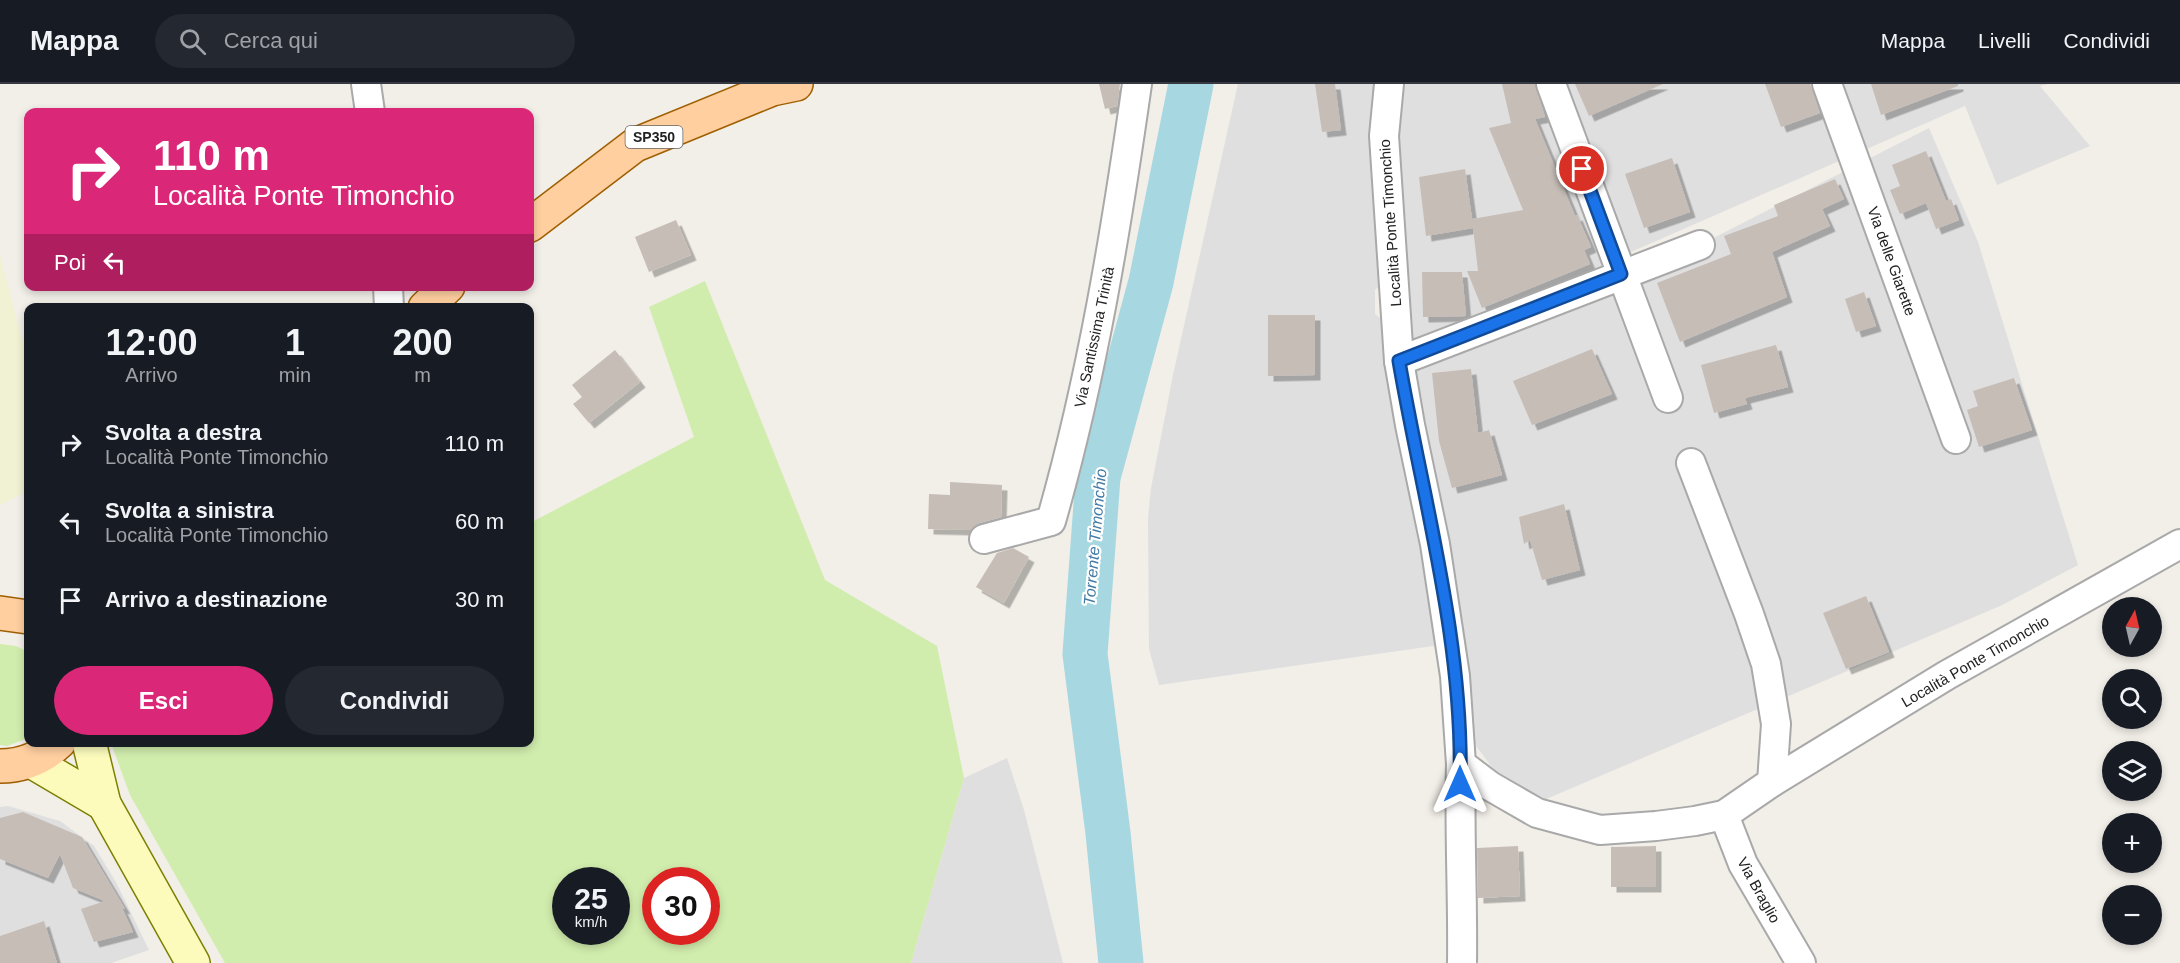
<!DOCTYPE html>
<html lang="it">
<head>
<meta charset="utf-8">
<style>
  body { margin:0; font-family:Helvetica,sans-serif; background:#242831; color:#f1f3f6; height:100vh; display:flex; flex-direction:column; font-size:22px; white-space:nowrap }
  * { box-sizing:border-box; margin:0 }
  p { font-size:20px; color:#9ea1a6 }
  .icon { flex:none; width:33px; height:33px; fill:none; stroke:currentColor; stroke-width:2; stroke-linecap:round; stroke-linejoin:round }
  .map { position:relative; flex:1; overflow:hidden }
  .drawer { position:absolute; left:24px; top:219px; width:510px; height:444px; display:flex; flex-direction:column; background:#171b24; border-radius:12px; box-shadow:0 3px 9px #0003 }
  .drawer>* { flex:none }
  .hud { position:absolute; left:24px; top:24px; width:510px; height:183px; border-radius:12px; box-shadow:0 3px 9px #0003; background:#db2777; color:#fff; overflow:hidden }
  .needle { width:39px; rotate:8deg }
  .controls { position:absolute; left:2102px; top:513px; display:grid; gap:12px }
  .controls a { display:grid; place-items:center; width:60px; height:60px; border-radius:50%; background:#171b24; box-shadow:0 3px 9px #0003; font-size:30px }
  .speed { position:absolute; left:552px; top:783px; display:flex; gap:12px; font-size:30px; font-weight:700; text-align:center }
  .speed>* { display:grid; place-content:center; width:78px; height:78px; border-radius:50%; background:#171b24; box-shadow:0 3px 9px #0003; line-height:1 }
  .speed small { font-size:15px; font-weight:400 }
  .speed .limit { border:9px solid #d22; background:#fff; color:#111 }
  .pin { position:absolute; display:grid; place-items:center; width:51px; height:51px; color:#fff; margin:-26px; border:3px solid #fff; border-radius:50%; box-shadow:0 2px 6px #0007 }
  .me { position:absolute; width:66px; margin:-33px; rotate:0deg; stroke-linejoin:round; filter:drop-shadow(0 0 4px #0008) }
  .turn { display:flex; align-items:center; gap:21px; height:126px; padding:0 30px; font-size:27px }
  .turn .icon { width:78px; height:78px; stroke-width:2.5 }
  .turn b { display:block; font-size:42px; line-height:51px }
  .then { display:flex; align-items:center; height:57px; padding:0 30px; background:#0003; gap:12px; font-size:22px }
  .eta { display:flex; justify-content:space-evenly; align-items:center; height:102px; text-align:center }
  .eta b { font-size:36px; font-weight:700; line-height:42px }
  .primary-button { display:flex; gap:12px; margin-top:auto; padding:12px 30px }
  .primary-button a { flex:1; height:69px; border-radius:36px; background:#db2777; color:#fff; font-size:24px; font-weight:700; line-height:69px; text-align:center }
  .primary-button a+a { background:#242831; color:#f1f3f6 }
  ul { padding:0; list-style:none }
  li { display:flex; align-items:center; gap:18px; height:78px; padding:0 30px }
  li div { flex:1 }
  li b { display:block; font-size:22px }
  li em { font-style:normal }
  header { display:flex; align-items:center; gap:36px; box-sizing:border-box; height:84px; padding:0 30px; background:#171b24; border-bottom:2px solid #363941 }
  header strong { font-size:28px }
  nav { display:flex; gap:33px; margin-inline-start:auto; font-size:21px }
  .search { width:420px; height:54px; background:#242831; display:flex; align-items:center; gap:15px; box-sizing:border-box; padding:0 21px; border-radius:33px; color:#9ea1a6; font-size:22px }
  .map>svg:first-child { display:block }
</style>
</head>
<body>
<header>
<strong>Mappa</strong>
<div class="search"><svg class="icon" aria-label="search" viewBox="0 0 24 24"><circle cx="10" cy="10" r="6"/><path d="M15 15l6 6"/></svg>Cerca qui</div>
<nav><a>Mappa</a><a>Livelli</a><a>Condividi</a></nav>
</header>
<div class="map">
<svg width="2180" height="879" viewBox="0 0 2180 879">
  <defs>
    <filter id="shadow"><feDropShadow dx="5.5" dy="5.5" stdDeviation="0" flood-color="#0004"/></filter>
  </defs>
  <rect width="100%" height="100%" fill="#f2eee8"/>
  <!-- residential -->
  <g fill="#e0dfdf">
    <polygon points="1238,0 1380,0 1383,199 1375,206 1375,230 1385,238 1440,561 1159,601 1149,565 1148,434 1151,404 1173,291"/>
    <polygon points="1397,0 1543,0 1604,172 1600,185 1403,263"/>
    <polygon points="1560,0 2048,0 2040,2 2090,62 1997,101 1965,22 1631,168 1619,147 1598,85 1577,46"/>
    <polygon points="1929,44 1978,158 2078,481 2000,522 1539,718 1511,701 1491,682 1476,662 1464,635 1413,287 1596,214"/>
    <polygon points="1007,674 1024,726 1063,879 911,879 964,694"/>
    <polygon points="8,722 60,737 94,762 116,798 149,866 111,879 0,879 0,723"/>
  </g>
  <!-- farmland -->
  <polygon fill="#f1f1d3" points="0,171 28,278 28,407 0,421"/>
  <!-- grass -->
  <g fill="#d1edad" fill-rule="evenodd">
    <path d="M705 197 825 496 937 562 964 694 911 879H225L130 711 111 659 530 658V439L694 353 649 223ZM566 796H616V848H566ZM656 796H706V848H656Z"/>
    <polygon points="0,560 16,562 28,568 28,654 7,662 0,661"/>
  </g>
  <g fill="none" stroke-linecap="round" stroke-linejoin="round">
    <!-- river -->
    <polyline stroke="#a7d8e1" stroke-width="45" points="1121,879 1108,749 1085,570 1098,393 1151,198 1191,0"/>
  </g>
  <!-- building -->
  <g fill="#c7bdb7" filter="url(#shadow)">
    <polygon points="1099,0 1120,0 1117,22 1105,25"/>
    <polygon points="1315,0 1335,0 1341,46 1322,48"/>
    <polygon points="1502,0 1535,0 1545,33 1535,35 1575,132 1577,131 1591,163 1584,166 1590,180 1482,224 1467,187 1478,187 1473,144 1426,152 1419,93 1465,85 1472,135 1523,126 1489,44 1511,39"/>
    <polygon points="1575,0 1663,0 1589,32"/>
    <polygon points="1765,0 1810,0 1820,29 1781,43"/>
    <polygon points="1871,0 1958,0 1958,2 1881,31"/>
    <polygon points="1926,67 1946,117 1951,115 1959,136 1936,145 1926,119 1900,130 1890,106 1900,102 1892,81"/>
    <polygon points="1672,74 1690,128 1644,144 1625,90"/>
    <polygon points="1835,95 1844,115 1822,125 1830,142 1772,168 1787,213 1680,258 1657,199 1731,170 1724,152 1778,132 1774,121"/>
    <polygon points="676,136 691,171 649,188 635,153"/>
    <polygon points="1422,188 1462,188 1466,232 1423,233"/>
    <polygon points="1864,208 1876,242 1856,248 1845,215"/>
    <polygon points="1268,231 1315,231 1315,291 1268,292"/>
    <polygon points="1776,261 1788,303 1745,314 1747,320 1714,329 1701,281"/>
    <polygon points="1592,265 1612,310 1532,341 1513,297"/>
    <polygon points="615,266 640,298 589,339 573,320 582,313 572,301"/>
    <polygon points="1471,285 1478,349 1489,346 1502,391 1452,404 1439,357 1432,289"/>
    <polygon points="2014,294 2032,346 1979,363 1967,326 1978,322 1973,307"/>
    <polygon points="950,398 1002,401 1001,433 979,439 971,446 928,445 929,410 950,411"/>
    <polygon points="1564,420 1580,486 1542,496 1530,456 1524,460 1519,433"/>
    <polygon points="1013,464 1029,473 1004,519 976,503 997,469"/>
    <polygon points="1866,512 1889,568 1846,585 1823,529"/>
    <polygon points="23,728 82,753 125,825 122,824 133,848 94,858 81,825 105,817 73,804 60,770 48,794 0,775 0,734"/>
    <polygon points="1518,762 1520,812 1478,814 1477,764"/>
    <polygon points="1656,762 1656,803 1611,803 1611,763"/>
    <polygon points="44,837 57,879 0,879 0,852"/>
  </g>
  <g fill="none" stroke-linecap="round" stroke-linejoin="round">
    <defs>
      <g id="minor">
        <polyline points="366,0 370,28"/>
        <polyline points="1389,0 1384,52 1399,277 1410,341 1435,460 1455,592 1461,680 1490,702 1537,729 1600,746 1656,742 1695,737 1724,731 1772,698 1947,591 2180,460"/>
        <polyline points="1551,0 1668,314"/>
        <polyline points="1827,0 1956,355"/>
        <polyline points="388,202 389,224"/>
        <polyline points="1399,277 1700,161"/>
        <polyline points="1691,379 1749,530 1766,580 1776,640 1772,698"/>
        <path d="M984 455 1051 437C1092 294 1116 147 1137 0"/>
        <path d="M1461 680C1459 747 1463 813 1462 879"/>
        <polyline points="1724,731 1743,780 1801,879"/>
      </g>
      <g id="secondary">
        <polyline points="89,658 104,720 193,879"/>
        <polyline points="31,677 104,720"/>
      </g>
      <g id="primary">
        <polyline points="530,141 635,61 772,5 796,0"/>
        <polyline points="425,224 448,202"/>
        <polyline points="0,529 28,533"/>
        <path d="M0 682C23 682 42 674 59 658"/>
      </g>
    </defs>
    <!-- minor casing -->
    <use href="#minor" stroke="#a9a9a9" stroke-width="32"/>
    <!-- secondary casing -->
    <use href="#secondary" stroke="#7c8101" stroke-width="36"/>
    <!-- primary casing -->
    <use href="#primary" stroke="#9f5f00" stroke-width="36"/>
    <!-- minor -->
    <use href="#minor" stroke="#fff" stroke-width="28"/>
    <!-- secondary -->
    <use href="#secondary" stroke="#fcfbbc" stroke-width="33"/>
    <!-- primary -->
    <use href="#primary" stroke="#ffcfa0" stroke-width="33"/>
  </g>
  <g fill="none" stroke-linecap="round" stroke-linejoin="round">
    <defs>
      <path id="route" d="M1460 700C1464 557 1423 417 1399 277L1621 190 1582 85"/>
    </defs>
    <!-- route casing -->
    <use href="#route" stroke="#114b97" stroke-width="15"/>
    <!-- route -->
    <use href="#route" stroke="#1a73e8" stroke-width="10"/>
  </g>
  <g text-anchor="middle" dominant-baseline="central" stroke-width="4.5" stroke-linejoin="round" paint-order="stroke">
    <!-- shield labels -->
    <rect fill="#fff" stroke="#646464" stroke-width="1.5" x="625.5" y="42" width="57" height="22" rx="4.5"/>
    <g font-size="14" font-weight="bold" fill="#222">
      <text x="654" y="53">SP350</text>
    </g>
    <!-- street labels -->
    <g font-size="15" fill="#222" stroke="#fff">
      <text transform="translate(1390 139) rotate(-94)">Località Ponte Timonchio</text>
      <text transform="translate(1892 177) rotate(70)">Via delle Giarette</text>
      <text transform="translate(1094 253) rotate(-78)">Via Santissima Trinità</text>
      <text transform="translate(1975 577) rotate(-30)">Località Ponte Timonchio</text>
      <text transform="translate(1759 806) rotate(61)">Via Braglio</text>
    </g>
    <!-- water labels -->
    <g font-size="16" font-style="italic" fill="#437ba6" stroke="#fff">
      <text transform="translate(1095 453) rotate(-85)">Torrente Timonchio</text>
    </g>
  </g>
</svg>
<div class="controls">
<a><svg class="needle" viewBox="-14 -14 28 28"><path d="M0-13l5 13h-10z" fill="#e53935"/><path d="M0 13l5-13h-10z" fill="#9ea1a6"/></svg></a>
<a><svg class="icon" aria-label="search" viewBox="0 0 24 24"><circle cx="10" cy="10" r="6"/><path d="M15 15l6 6"/></svg></a>
<a><svg class="icon" aria-label="layers" viewBox="0 0 24 24"><path d="M12 4l9 5-9 5-9-5zM3 14l9 5 9-5"/></svg></a>
<a>+</a>
<a>−</a>
</div>
<div class="speed"><div>25<small>km/h</small></div><div class="limit">30</div></div>
<div class="pin" style="left:1582px;top:85px;background:#d93025"><svg class="icon" aria-label="arrive" viewBox="0 0 24 24"><path d="M6 21V4h12l-3 4 3 4H6"/></svg></div>
<svg class="me" style="left:1460px;top:700px" viewBox="-20 -20 40 40"><path d="M0-17L14 15 0 8-14 15z" fill="#1a73e8" stroke="#fff" stroke-width="4"/></svg>
<div class="hud">
<div class="turn"><svg class="icon" aria-label="right" viewBox="0 0 24 24"><path d="M7 20v-9h11M14 6l5 5-5 5"/></svg><div><b>110 m</b>Località Ponte Timonchio</div></div>
<div class="then">Poi<svg class="icon" aria-label="left" viewBox="0 0 24 24"><path d="M17 20v-9H6M10 6l-5 5 5 5"/></svg></div>
</div>
<section class="drawer">
<div class="eta">
<div><b>12:00</b><p>Arrivo</p></div>
<div><b>1</b><p>min</p></div>
<div><b>200</b><p>m</p></div>
</div>
<ul>
<li><svg class="icon" aria-label="right" viewBox="0 0 24 24"><path d="M7 20v-9h11M14 6l5 5-5 5"/></svg><div><b>Svolta a destra</b><p>Località Ponte Timonchio</p></div><em>110 m</em></li>
<li><svg class="icon" aria-label="left" viewBox="0 0 24 24"><path d="M17 20v-9H6M10 6l-5 5 5 5"/></svg><div><b>Svolta a sinistra</b><p>Località Ponte Timonchio</p></div><em>60 m</em></li>
<li><svg class="icon" aria-label="arrive" viewBox="0 0 24 24"><path d="M6 21V4h12l-3 4 3 4H6"/></svg><div><b>Arrivo a destinazione</b></div><em>30 m</em></li>
</ul>
<div class="primary-button"><a>Esci</a><a>Condividi</a></div>
</section>
</div>
</body>
</html>
